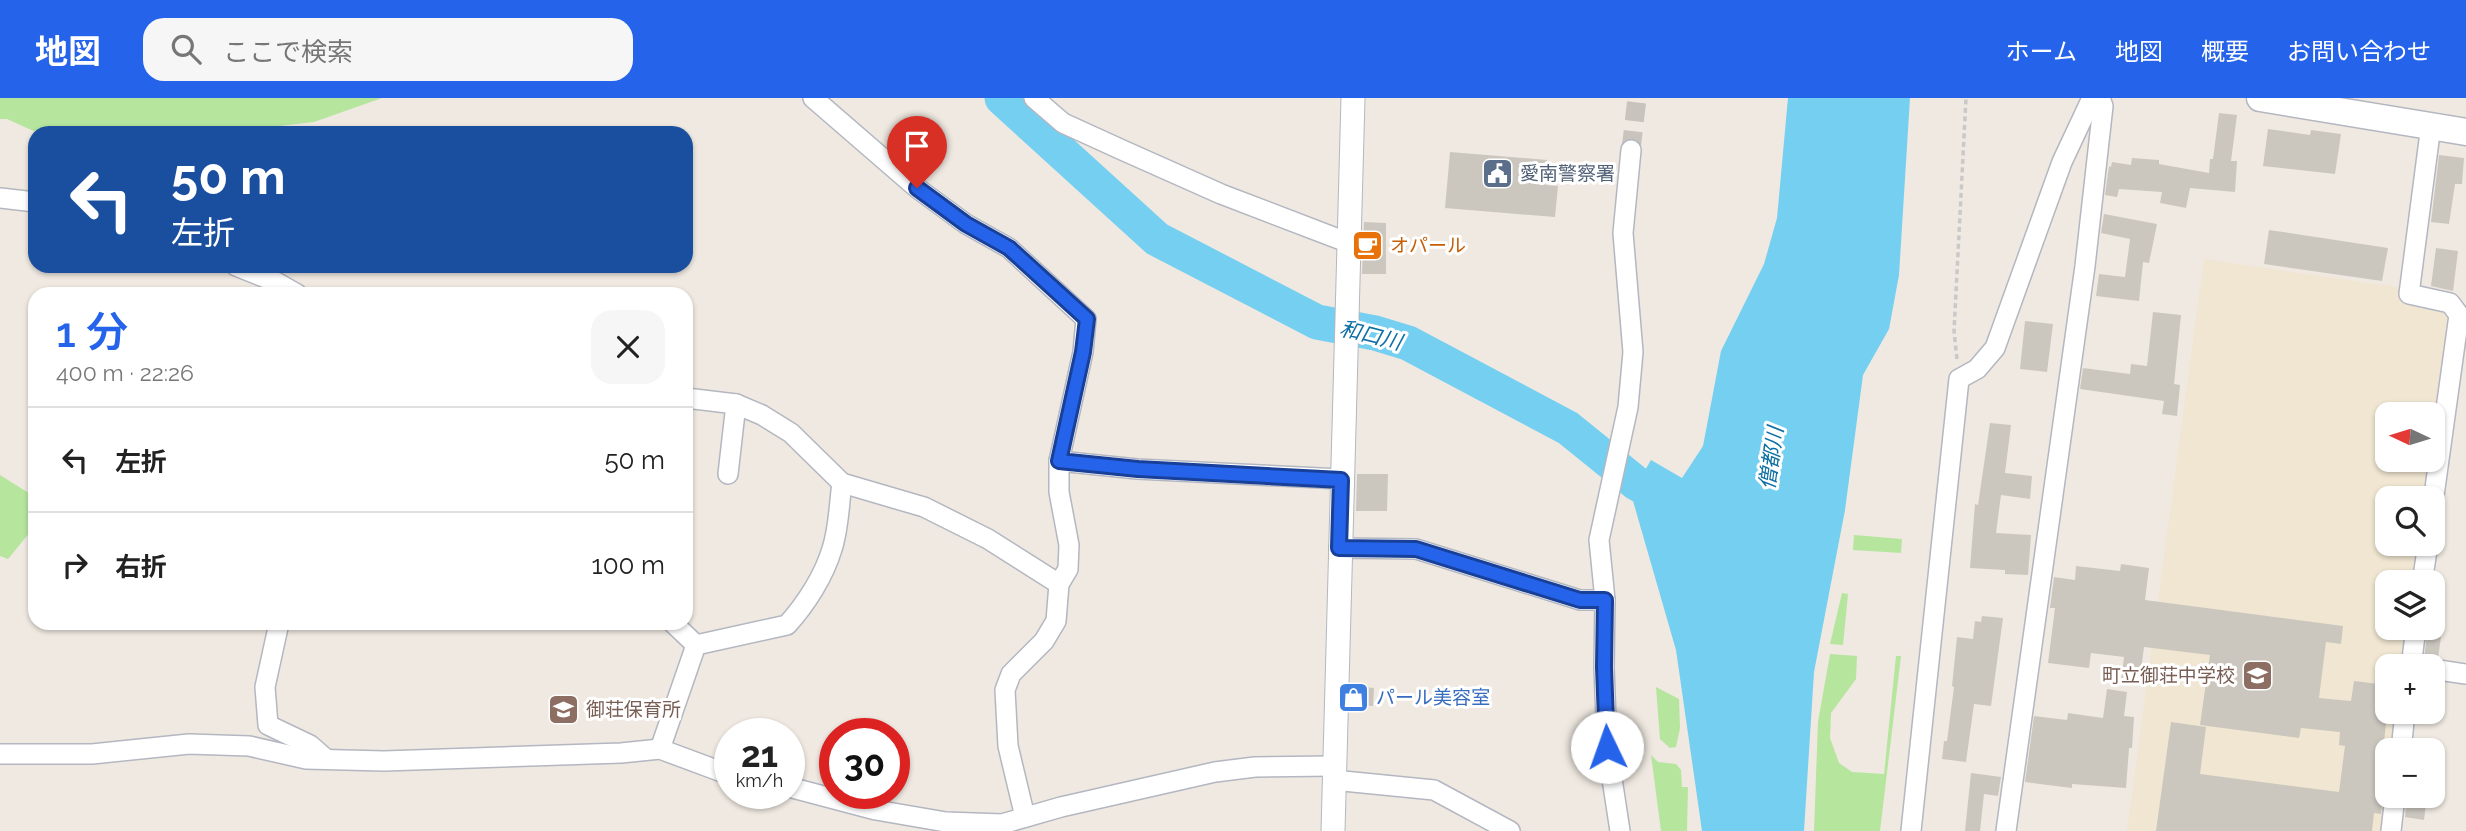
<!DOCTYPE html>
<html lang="ja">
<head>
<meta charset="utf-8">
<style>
  body { margin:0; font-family:Raleway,"Noto Sans JP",sans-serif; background:#f6f6f6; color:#222; height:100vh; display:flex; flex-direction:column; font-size:26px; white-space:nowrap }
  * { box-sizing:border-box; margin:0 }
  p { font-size:23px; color:#767676 }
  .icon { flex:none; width:38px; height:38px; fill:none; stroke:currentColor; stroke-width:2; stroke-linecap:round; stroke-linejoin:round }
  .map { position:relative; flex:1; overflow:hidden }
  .details { position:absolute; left:28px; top:189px; width:665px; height:343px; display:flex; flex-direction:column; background:#fff; border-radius:21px; box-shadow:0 2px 5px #0004 }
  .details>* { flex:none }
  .hud { position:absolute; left:28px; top:28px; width:665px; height:147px; border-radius:21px; box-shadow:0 2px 5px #0004; background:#1a4fa0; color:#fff; overflow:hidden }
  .needle { width:46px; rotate:274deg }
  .fabs { position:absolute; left:2375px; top:304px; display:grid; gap:14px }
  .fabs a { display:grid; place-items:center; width:70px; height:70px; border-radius:14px; background:#fff; box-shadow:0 2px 5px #0004; font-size:35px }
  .speed { position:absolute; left:714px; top:620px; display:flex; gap:14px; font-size:35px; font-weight:700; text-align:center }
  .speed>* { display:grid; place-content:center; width:91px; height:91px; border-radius:50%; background:#fff; box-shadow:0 2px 5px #0004; line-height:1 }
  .speed small { font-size:18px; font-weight:400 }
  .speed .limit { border:10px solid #d22; background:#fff; color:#111 }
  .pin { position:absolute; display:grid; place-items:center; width:60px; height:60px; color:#fff; margin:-72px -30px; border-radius:50% 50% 50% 0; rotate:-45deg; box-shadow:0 0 7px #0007 }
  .pin .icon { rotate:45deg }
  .me { position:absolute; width:77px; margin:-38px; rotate:357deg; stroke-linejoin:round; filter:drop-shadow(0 0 5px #0008) }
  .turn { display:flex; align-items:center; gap:24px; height:147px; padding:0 28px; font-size:32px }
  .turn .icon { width:91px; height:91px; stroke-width:2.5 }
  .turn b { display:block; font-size:49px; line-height:60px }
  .round { display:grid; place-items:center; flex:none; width:74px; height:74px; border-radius:21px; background:#f6f6f6 }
  .head { display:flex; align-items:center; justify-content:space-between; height:119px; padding:0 28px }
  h1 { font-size:42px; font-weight:600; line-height:52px; color:#2563eb }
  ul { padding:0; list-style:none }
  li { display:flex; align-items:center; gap:21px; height:105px; padding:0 28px; border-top:2px solid #e0e0e0 }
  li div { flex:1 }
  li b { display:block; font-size:26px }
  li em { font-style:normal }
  header { display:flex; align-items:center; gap:42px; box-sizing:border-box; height:98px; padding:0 35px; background:#2563eb; color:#fff }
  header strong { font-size:33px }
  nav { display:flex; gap:38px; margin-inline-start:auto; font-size:24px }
  .search { width:490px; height:63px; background:#f6f6f6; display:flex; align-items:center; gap:18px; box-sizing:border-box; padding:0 24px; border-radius:21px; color:#767676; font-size:26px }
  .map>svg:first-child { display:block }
</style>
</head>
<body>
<header>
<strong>地図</strong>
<div class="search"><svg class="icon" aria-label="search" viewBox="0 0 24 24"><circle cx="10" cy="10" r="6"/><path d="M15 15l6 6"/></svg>ここで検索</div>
<nav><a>ホーム</a><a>地図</a><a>概要</a><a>お問い合わせ</a></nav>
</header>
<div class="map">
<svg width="2466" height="733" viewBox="0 0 2466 733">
  <rect width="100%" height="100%" fill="#efe9e1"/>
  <!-- education -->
  <path fill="#f0e6d1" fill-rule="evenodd" d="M2204 161 2452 197 2431 401H2387V446H2425L2419 485H2387V530H2413L2408 569H2387V614H2401L2396 653H2387L2385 733H2127ZM2387 317H2432V362H2387Z"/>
  <!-- green -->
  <g fill="#b6e59e">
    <polygon points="0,0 382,0 314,24 221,35 38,35 7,21 0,21"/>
    <polygon points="0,377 35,399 35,428 8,461 0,458"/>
    <polygon points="1854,437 1902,441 1901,455 1853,452"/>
    <polygon points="1842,495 1848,496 1843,547 1830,546"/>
    <polygon points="1830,556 1857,558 1856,581 1831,615 1830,640 1839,665 1852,674 1884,676 1896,558 1901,558 1880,733 1814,733 1818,624"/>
    <polygon points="1656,589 1679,601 1680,630 1676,649 1670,650 1660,641"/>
    <polygon points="1651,657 1658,664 1676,666 1681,672 1682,689 1688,689 1687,733 1661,733"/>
  </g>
  <!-- water -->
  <polygon fill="#75cff0" points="1788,0 1910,0 1899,177 1889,231 1863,277 1845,412 1814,574 1804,733 1702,733 1676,552 1631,396 1651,362 1682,380 1703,348 1721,253 1764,166 1777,120"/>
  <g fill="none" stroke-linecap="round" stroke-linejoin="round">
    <!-- river -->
    <polyline stroke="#75cff0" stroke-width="35" points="1002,0 1157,141 1317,224 1375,235 1408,245 1568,330 1636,385 1678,408"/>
  </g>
  <!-- building -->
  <g fill="#cbc7bf">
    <polygon points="2219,15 2237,17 2231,63 2237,63 2235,94 2190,90 2186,110 2160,105 2162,94 2119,91 2117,99 2105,97 2109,68 2111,69 2112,64 2131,67 2132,60 2159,62 2159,66 2209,75 2210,61 2213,61"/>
    <polygon points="2268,31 2310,37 2311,32 2341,36 2335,76 2263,68"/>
    <polygon points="1450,54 1547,62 1546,87 1558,88 1555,119 1445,110"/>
    <polygon points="2439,57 2464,60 2462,86 2455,86 2449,126 2431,124"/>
    <polygon points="2104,116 2157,126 2149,165 2143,164 2139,203 2096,198 2099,176 2125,179 2130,141 2101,135"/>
    <polygon points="1364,124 1386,125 1386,176 1362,176"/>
    <polygon points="2269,132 2388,150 2382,183 2264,166"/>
    <polygon points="2436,150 2458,153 2453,193 2431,188"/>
    <polygon points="2153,214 2181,217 2174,286 2180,287 2177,318 2162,316 2164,303 2080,291 2083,270 2130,276 2131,266 2147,268"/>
    <polygon points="2025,223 2053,226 2047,274 2020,271"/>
    <polygon points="1990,325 2011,327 2005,375 2032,378 2030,401 2001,397 1996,435 2031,437 2028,477 2005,476 2005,472 1970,470 1975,406 1978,407"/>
    <polygon points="1357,376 1388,376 1387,413 1356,413"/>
    <polygon points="2121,466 2149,470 2145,502 2343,528 2341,546 2326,544 2319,600 2351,603 2354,583 2387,587 2387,619 2377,698 2383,698 2381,716 2374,715 2372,733 2156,733 2171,624 2206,629 2200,676 2339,694 2345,648 2339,647 2340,634 2301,630 2299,640 2200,627 2210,557 2144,549 2139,587 2121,585 2124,559 2091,555 2089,570 2048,565 2055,510 2050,510 2054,479 2075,482 2076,468 2120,473"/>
    <polygon points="1982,518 2003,520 1991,608 1974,606 1966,664 1942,661 1944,643 1947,643 1954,589 1952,588 1957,539 1973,541 1975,523 1981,524"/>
    <polygon points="2427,537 2441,539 2438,560 2424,561"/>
    <polygon points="1351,588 1374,590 1373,608 1350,607"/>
    <polygon points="2107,591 2127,594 2124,618 2134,619 2132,650 2129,650 2126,690 2072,686 2072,690 2025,684 2034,618 2067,622 2068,615 2103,620"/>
    <polygon points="1971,675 2001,679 1998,698 1984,696 1980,733 1965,733"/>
    <polygon points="2407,698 2427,698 2424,722 2405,719"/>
  </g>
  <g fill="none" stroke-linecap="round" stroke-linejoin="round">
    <!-- minor-tunnel -->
    <polyline stroke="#c8c4bd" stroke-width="19" stroke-dasharray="19 10" stroke-linecap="butt" points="1631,52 1637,0"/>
    <defs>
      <g id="minor">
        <polyline points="813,0 917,90 966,126 1009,150 1086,221 1083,254 1059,363 1059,394 1069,447 1068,471 1059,486 1056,523 1044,543 1011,576 1005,592 1008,648 1025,719"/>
        <polyline points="1034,0 1063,25 1120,51 1221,96 1349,145"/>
        <polyline points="2431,27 2409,196 2450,205 2459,217 2432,412"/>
        <polyline points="0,100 35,104"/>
        <polyline points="236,168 276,184 297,196"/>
        <polyline points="686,300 736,306 728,376"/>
        <polyline points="736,306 762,317 791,335 842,385 924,409 988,441 1059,486"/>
        <polyline points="1059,363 1137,371 1341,381"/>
        <polyline points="1339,450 1416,451 1580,502 1605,502"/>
        <polyline points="2422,485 2428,446"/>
        <polyline points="279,525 265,589 268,627 310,647 326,661"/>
        <polyline points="673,525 696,547"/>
        <path d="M696 547 787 527C806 506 824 478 832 451 839 430 839 406 842 385"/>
        <polyline points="2411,569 2416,530"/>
        <polyline points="2432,571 2466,576"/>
        <polyline points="660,651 696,547"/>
        <polyline points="2401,653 2405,614"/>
        <polyline points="0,656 92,656 189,646 249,648 306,661 384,663 621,655 660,651 730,677"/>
        <polyline points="1333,682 1434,692 1510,733"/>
        <polyline points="789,689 876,712 946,724 1002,726 1061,709 1215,674 1255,669 1333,668"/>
        <polyline points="1620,733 1607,648 1604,569 1605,502 1599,442 1628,309 1633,254 1623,135 1631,52"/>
        <polyline points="1911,733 1959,281 1977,271 1995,250 2062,64 2092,0"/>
        <polyline points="2006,733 2085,168 2103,8 2100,0"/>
        <polyline points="2391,733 2395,698"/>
      </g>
      <polyline id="tertiary" points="1333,733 1353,0"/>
      <polyline id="secondary" points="2260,0 2466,34"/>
    </defs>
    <!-- minor casing -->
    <use href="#minor" stroke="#b4b7c1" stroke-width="22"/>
    <!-- tertiary casing -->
    <use href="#tertiary" stroke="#b4b7c1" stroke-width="25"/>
    <!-- secondary casing -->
    <use href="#secondary" stroke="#b4b7c1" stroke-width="29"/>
    <!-- path -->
    <polyline stroke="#c9c9c9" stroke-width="3.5" stroke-dasharray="5 3.5" stroke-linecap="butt" points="1957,261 1954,233 1966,0"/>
    <!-- minor -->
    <use href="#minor" stroke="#fff" stroke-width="19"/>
    <!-- tertiary -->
    <use href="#tertiary" stroke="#fff" stroke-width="23"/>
    <!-- secondary -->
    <use href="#secondary" stroke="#fff" stroke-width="26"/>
  </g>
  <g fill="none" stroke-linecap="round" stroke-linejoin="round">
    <defs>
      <polyline id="route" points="917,90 966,126 1009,150 1087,221 1083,254 1059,363 1138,371 1341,382 1339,450 1416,451 1580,502 1605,502 1604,569 1607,649"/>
    </defs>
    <!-- route casing -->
    <use href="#route" stroke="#184099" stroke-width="18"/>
    <!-- route -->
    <use href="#route" stroke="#2563eb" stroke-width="12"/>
  </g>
  <!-- icons -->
  <defs>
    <symbol id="civic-square" viewBox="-11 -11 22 22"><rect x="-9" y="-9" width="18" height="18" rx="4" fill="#5c6f8a" stroke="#fff"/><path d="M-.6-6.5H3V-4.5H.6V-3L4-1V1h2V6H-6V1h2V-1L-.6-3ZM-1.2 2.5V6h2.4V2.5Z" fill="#fff"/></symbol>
    <symbol id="cafe-square" viewBox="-11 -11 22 22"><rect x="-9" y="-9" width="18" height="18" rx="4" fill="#e8710a" stroke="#fff"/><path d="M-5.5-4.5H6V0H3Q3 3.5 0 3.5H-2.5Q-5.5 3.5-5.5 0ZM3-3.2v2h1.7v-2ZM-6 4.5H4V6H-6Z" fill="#fff"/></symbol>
    <symbol id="school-square" viewBox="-11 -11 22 22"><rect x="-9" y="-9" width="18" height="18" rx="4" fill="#8d6e63" stroke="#fff"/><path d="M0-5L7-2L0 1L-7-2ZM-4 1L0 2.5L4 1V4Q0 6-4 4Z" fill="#fff"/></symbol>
    <symbol id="shop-square" viewBox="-11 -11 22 22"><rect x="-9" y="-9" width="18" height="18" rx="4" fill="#3f7fe0" stroke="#fff"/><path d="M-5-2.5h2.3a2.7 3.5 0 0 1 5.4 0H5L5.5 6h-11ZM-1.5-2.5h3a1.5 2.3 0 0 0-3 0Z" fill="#fff"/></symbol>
  </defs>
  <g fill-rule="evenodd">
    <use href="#civic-square" x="1480" y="58" width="35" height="35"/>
    <use href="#cafe-square" x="1350" y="130" width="35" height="35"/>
    <use href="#school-square" x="2240" y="560" width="35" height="35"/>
    <use href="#shop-square" x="1336" y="582" width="35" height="35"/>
    <use href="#school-square" x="546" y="594" width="35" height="35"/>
  </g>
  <g text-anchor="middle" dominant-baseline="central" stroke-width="6" stroke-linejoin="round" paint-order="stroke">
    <!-- service labels -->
    <g font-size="19" fill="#4e5e75" stroke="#fff" text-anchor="start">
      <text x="1520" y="75">愛南警察署</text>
    </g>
    <!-- food labels -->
    <g font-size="19" fill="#c56008" stroke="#fff" text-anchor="start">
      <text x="1390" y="147">オパール</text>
    </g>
    <!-- education labels -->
    <g font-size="19" fill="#785e54" stroke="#fff" text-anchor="end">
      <text x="2235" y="577">町立御荘中学校</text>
      <text x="586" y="611" text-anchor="start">御荘保育所</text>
    </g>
    <!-- shop labels -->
    <g font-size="19" fill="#366cbe" stroke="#fff" text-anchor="start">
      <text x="1376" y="599">パール美容室</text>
    </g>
    <!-- water labels -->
    <g font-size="21" font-style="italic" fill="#0d6fa3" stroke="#fff">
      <text transform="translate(1371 237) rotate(14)">和口川</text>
      <text transform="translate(1771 360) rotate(-82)">僧都川</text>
    </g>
  </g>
</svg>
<div class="fabs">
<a><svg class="needle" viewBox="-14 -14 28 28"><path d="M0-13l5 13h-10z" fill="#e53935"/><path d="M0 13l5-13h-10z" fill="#767676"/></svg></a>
<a><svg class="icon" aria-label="search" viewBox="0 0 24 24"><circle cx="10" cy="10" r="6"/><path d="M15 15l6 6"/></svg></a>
<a><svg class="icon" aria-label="layers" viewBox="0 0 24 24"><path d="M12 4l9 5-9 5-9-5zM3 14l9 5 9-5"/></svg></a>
<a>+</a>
<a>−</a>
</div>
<div class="speed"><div>21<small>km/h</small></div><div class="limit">30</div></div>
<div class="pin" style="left:917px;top:90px;background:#d93025"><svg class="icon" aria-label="arrive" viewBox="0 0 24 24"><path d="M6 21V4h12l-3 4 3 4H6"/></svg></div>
<svg class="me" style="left:1607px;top:649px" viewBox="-20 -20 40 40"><circle r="19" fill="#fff"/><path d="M0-13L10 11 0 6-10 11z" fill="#2563eb"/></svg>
<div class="hud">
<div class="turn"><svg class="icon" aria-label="left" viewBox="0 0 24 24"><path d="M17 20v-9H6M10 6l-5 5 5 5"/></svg><div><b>50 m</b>左折</div></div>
</div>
<section class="details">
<div class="head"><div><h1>1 分</h1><p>400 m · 22:26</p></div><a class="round"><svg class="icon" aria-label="close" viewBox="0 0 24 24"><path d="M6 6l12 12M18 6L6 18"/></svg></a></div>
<ul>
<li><svg class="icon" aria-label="left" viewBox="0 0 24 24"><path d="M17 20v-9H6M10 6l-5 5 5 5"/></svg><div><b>左折</b></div><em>50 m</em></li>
<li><svg class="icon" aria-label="right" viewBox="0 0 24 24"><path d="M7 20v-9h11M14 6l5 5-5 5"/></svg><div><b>右折</b></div><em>100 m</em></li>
</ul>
</section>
</div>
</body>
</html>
